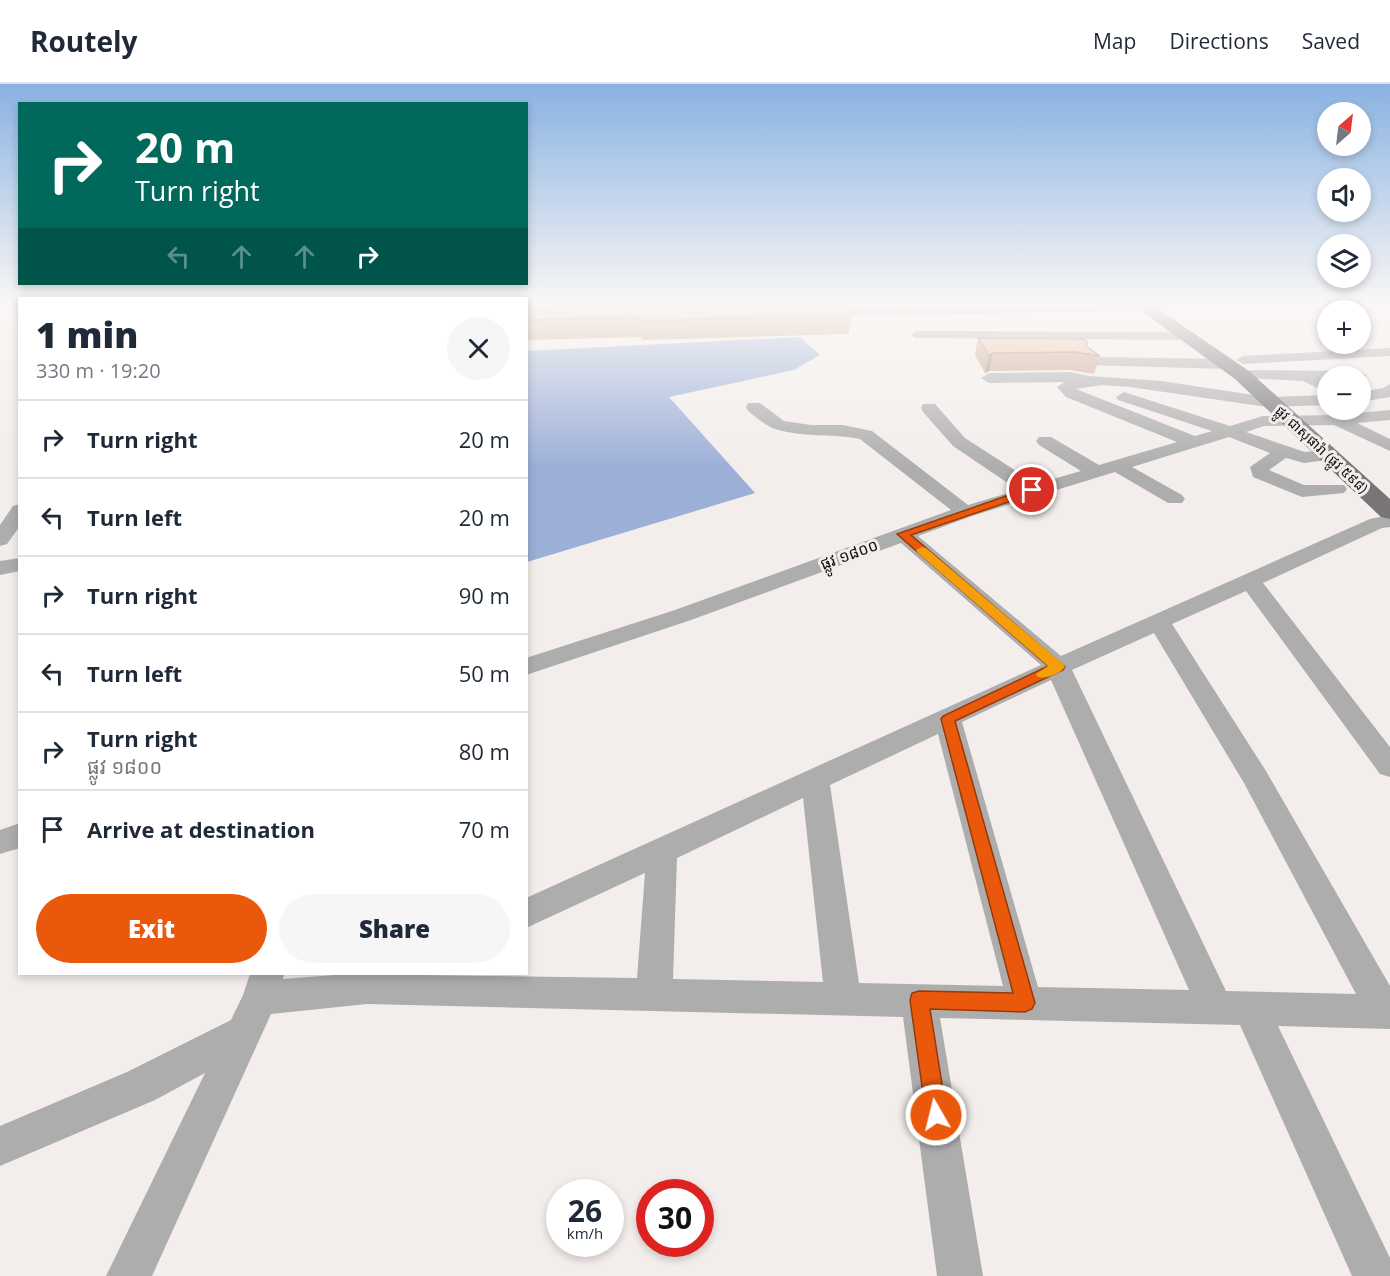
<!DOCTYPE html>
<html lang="en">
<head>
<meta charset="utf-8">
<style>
  body { margin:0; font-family:"Open Sans","Noto Sans Khmer",sans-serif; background:#f6f6f7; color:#1f2937; height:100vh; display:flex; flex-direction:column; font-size:22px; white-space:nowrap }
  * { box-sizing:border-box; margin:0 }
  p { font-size:20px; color:#747a83 }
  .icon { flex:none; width:33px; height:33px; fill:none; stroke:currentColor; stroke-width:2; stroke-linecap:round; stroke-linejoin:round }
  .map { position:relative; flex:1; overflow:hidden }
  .drawer { position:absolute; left:18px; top:213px; width:510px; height:678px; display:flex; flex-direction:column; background:#fff; border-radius:0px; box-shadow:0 3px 9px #0003 }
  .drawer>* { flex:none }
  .top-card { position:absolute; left:18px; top:18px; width:510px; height:183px; border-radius:0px; box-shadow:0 3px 9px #0003; background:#00695c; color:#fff; overflow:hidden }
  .needle { width:39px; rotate:28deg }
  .tools { position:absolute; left:1317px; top:18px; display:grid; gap:12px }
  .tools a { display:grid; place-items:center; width:54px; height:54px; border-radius:50%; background:#fff; box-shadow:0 3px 9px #0003; font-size:30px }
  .speed { position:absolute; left:546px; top:1095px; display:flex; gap:12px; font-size:30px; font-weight:700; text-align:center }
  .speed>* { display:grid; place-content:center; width:78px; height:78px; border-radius:50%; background:#fff; box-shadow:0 3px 9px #0003; line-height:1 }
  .speed small { font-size:15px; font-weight:400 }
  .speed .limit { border:9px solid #d22; background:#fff; color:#111 }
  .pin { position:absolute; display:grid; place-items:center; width:51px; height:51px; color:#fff; margin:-26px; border:3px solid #fff; border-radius:50%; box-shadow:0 2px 6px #0007 }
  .me { position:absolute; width:66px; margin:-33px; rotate:352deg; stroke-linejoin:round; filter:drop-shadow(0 0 4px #0008) }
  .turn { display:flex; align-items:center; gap:21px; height:126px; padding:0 18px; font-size:27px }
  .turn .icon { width:78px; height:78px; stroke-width:2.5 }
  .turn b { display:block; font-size:42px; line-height:51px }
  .lanes { display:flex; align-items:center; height:57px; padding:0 18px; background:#0003; justify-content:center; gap:30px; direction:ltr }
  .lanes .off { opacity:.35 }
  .round { display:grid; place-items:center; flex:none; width:63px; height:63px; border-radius:32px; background:#f6f6f7 }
  .head { display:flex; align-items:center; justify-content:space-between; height:102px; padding:0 18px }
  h1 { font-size:36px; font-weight:800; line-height:45px }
  .action { display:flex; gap:12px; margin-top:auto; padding:12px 18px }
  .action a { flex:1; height:69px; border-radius:36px; background:#ea580c; color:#fff; font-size:24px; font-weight:800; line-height:69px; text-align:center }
  .action a+a { background:#f6f6f7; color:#1f2937 }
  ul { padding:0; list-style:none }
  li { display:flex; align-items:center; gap:18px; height:78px; padding:0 18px; border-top:2px solid #e0e1e3 }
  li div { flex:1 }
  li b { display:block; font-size:22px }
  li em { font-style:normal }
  header { display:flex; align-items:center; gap:36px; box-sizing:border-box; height:84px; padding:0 30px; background:#fff; border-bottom:2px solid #e0e1e3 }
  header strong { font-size:28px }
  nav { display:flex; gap:33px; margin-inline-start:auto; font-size:21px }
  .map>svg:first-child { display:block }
</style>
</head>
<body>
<header>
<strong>Routely</strong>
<nav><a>Map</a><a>Directions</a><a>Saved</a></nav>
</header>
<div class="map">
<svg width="1390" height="1192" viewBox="0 0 1390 1192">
  <rect width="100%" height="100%" fill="#f3eeeb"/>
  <!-- water -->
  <polygon fill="#9bafd7" points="800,253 820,271 794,286 669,313 755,409 527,478 527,267"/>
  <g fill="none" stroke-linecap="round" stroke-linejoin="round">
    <!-- minor -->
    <g fill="#aeadae" fill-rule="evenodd">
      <polygon points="1156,218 1166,219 1168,222 1161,226 816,233 809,229 816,225"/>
      <polygon points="919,247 1188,248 1195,252 1188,256 914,254 912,251 914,248"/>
      <polygon points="1390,264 1390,272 1243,280 1236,276 1243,272"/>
      <polygon points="1091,273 1227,275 1235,280 1227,285 1086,281 1083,278 1086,275"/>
      <polygon points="1251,286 1359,287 1367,292 1360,296 1360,292 1328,292 1328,309 1303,297 1246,294 1243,291 1246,288"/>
      <path d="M1070 288 1089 292 1161 297 1267 313 1328 311V321L1267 323 1130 303 1102 301 1076 305 1195 352 1212 347 1118 316 1116 313 1124 308 1130 310 1230 342 1263 332 1338 331 1390 326V336L1357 339 1390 355V367L1334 341 1264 342 1246 348 1305 368 1328 366 1334 367 1337 371 1334 375 1304 379 1286 374 1269 386 1304 401H1344L1347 405 1344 409 1302 413 1253 393 1250 383 1270 369 1229 353 1132 383 1182 411 1185 415 1182 419H1168L1115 388 972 432 918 452 1061 572 1370 435 1390 431V443L1382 444 1263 499 1390 663V693L1380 690 1246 507 1172 540 1266 687 1390 902V945L1278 942 1390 1174V1192H1352L1240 941 940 934 983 1192H937L903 933 367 920 271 930 152 1192H106L205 989 155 1016 0 1082V1042L127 988 231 936 243 911 250 890H284L283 895 347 890 637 894 645 789 526 844V814L1041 581 901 459 691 536 526 591V574L675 526 951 426 860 355C832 349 803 354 775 345 766 342 756 333 748 327L746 323 748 319H760L784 337 811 341H843L872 347 968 421 1018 406 953 362 923 328 921 324 923 320H935L965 354 1036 400 1081 387 1039 361 1036 357 1039 353H1051L1099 381 1177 358 1066 313 1057 303 1065 298 989 299 981 294 989 289ZM1154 549 1244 699 1356 910 1226 907 1072 586ZM1051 596 1189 906 1038 903 962 638ZM938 650 1003 902 859 899 830 701ZM803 714 823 898 673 895 677 774Z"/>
      <polygon points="1390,300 1390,313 1360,318 1360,308 1383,304"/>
      <polygon points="20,420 20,442 7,460 0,462 0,441 13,422"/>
      <polygon points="20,474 20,487 0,491 0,477"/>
      <polygon points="20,739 20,764 0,770 0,746"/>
    </g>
    <!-- major -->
    <polygon fill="#787578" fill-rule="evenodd" points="1129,218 1148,218 1249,287 1390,415 1390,435 1381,433 1235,295"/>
  </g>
  <!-- wall -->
  <g fill="#c8a48a">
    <polygon points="526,218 967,218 966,221 847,224 851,230 849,250 642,256 641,253 526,256"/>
    <polygon points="978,254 1086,262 1100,272 1094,290 1070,286 989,287 985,289 975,271"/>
  </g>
  <!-- shaded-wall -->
  <polygon fill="#a28671" points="993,269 989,287 985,289 989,271"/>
  <!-- building -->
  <g fill="#e8bfa1" stroke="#a28671" stroke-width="1.5">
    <polygon points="797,218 844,218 851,230 641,237 640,233 526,236 526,225"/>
    <polygon points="978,254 1084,255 1087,258 1086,262 1100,272 1075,268 993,269 989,271"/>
  </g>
  <!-- sky -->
  <linearGradient id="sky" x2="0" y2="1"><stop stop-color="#89b2e1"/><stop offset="0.57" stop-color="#faf7f6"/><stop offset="1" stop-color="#faf7f6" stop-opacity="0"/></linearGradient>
  <rect width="1390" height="385" fill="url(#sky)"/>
  <!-- route -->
  <polygon fill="#ea580c" stroke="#983908" stroke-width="1.5" points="1032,403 1035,404 1035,409 911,451 1065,583 1063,586 955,637 1035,919 1032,925 1025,928 930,925 947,1031 944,1038 936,1041 929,1038 926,1031 910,916 912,909 919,907 1013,909 941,635 943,632 1048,582 897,450"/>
  <!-- slow -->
  <path fill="#f59e0b" d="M922 463 926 464 1063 580 1065 583C1059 590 1047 595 1038 593L1036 590 1048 582 918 469 916 466Z"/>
  <g text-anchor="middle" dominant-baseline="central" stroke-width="6" stroke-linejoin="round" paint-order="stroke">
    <!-- far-street labels -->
    <g font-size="14" fill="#131211" stroke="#f3eeeb">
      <text transform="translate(1322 365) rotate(43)">ផ្លូវ ជាសុផារ៉ា (ផ្លូវ ៥៩៨)</text>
    </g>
    <!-- street labels -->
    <g font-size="16" fill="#131211" stroke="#f3eeeb">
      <text transform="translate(849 470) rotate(-20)">ផ្លូវ ១៨០០</text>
    </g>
  </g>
</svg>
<div class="tools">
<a><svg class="needle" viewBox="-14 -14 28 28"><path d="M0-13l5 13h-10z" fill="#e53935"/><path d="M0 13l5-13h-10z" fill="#747a83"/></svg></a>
<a><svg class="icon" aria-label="sound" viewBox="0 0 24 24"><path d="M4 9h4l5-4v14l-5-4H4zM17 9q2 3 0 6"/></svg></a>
<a><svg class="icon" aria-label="layers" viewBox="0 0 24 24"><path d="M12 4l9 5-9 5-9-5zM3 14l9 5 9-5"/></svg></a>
<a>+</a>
<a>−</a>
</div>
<div class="speed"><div>26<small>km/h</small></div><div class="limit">30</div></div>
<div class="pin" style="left:1032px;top:406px;background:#d93025"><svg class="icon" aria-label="arrive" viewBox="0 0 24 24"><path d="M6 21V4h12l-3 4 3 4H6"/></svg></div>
<svg class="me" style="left:936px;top:1031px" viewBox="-20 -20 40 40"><circle r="17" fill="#ea580c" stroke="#fff" stroke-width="3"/><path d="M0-11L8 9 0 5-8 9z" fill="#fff"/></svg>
<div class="top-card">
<div class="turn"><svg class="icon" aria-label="right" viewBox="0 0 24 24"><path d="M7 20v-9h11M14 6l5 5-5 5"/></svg><div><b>20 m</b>Turn right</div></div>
<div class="lanes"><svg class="icon off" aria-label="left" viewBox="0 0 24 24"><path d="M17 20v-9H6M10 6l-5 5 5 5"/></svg><svg class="icon off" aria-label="ahead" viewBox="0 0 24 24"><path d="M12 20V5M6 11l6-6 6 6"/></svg><svg class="icon off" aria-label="ahead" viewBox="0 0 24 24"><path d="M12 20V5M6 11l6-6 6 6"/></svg><svg class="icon" aria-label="right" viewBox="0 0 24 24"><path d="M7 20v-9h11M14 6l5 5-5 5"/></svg></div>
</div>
<section class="drawer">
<div class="head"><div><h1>1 min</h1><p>330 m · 19:20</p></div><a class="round"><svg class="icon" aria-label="close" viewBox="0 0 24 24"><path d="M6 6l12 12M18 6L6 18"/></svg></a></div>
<ul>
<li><svg class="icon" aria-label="right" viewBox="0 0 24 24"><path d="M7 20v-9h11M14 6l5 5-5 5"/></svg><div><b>Turn right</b></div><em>20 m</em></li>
<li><svg class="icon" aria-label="left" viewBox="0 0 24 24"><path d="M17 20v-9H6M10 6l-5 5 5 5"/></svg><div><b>Turn left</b></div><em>20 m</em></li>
<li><svg class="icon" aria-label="right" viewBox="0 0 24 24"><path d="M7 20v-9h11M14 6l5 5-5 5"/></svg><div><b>Turn right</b></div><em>90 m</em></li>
<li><svg class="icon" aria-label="left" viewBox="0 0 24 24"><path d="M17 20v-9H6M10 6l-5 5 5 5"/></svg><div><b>Turn left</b></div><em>50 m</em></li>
<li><svg class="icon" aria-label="right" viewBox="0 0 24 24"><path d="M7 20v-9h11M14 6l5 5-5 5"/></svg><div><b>Turn right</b><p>ផ្លូវ ១៨០០</p></div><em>80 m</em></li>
<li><svg class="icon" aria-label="arrive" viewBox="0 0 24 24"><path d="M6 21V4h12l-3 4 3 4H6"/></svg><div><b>Arrive at destination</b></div><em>70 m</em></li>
</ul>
<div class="action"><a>Exit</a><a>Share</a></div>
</section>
</div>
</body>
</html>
